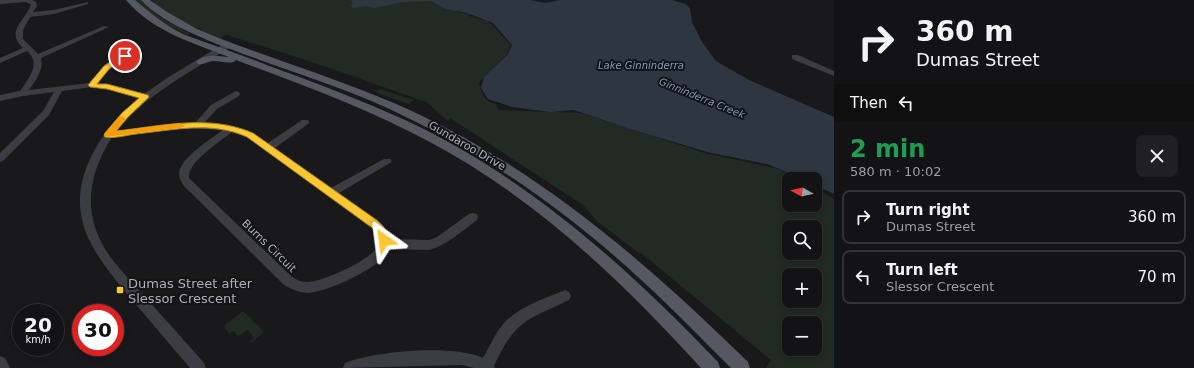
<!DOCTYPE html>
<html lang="en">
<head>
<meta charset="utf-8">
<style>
  body { margin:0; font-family:"DejaVu Sans",sans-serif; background:#202022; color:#f1f3f6; height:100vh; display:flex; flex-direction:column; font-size:15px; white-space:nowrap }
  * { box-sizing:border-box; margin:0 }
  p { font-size:13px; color:#9d9ea0 }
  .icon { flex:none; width:22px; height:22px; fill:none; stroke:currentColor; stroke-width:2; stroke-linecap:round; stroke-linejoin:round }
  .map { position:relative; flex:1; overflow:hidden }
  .details { display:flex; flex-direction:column; background:#131315; width:360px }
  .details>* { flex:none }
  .hud { background:#131315; color:#f1f3f6; overflow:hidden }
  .needle { width:26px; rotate:278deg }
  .buttons { position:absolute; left:782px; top:172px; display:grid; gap:8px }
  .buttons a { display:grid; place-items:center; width:40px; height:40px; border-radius:8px; background:#131315; box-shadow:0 2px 6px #0003,0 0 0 1px #323234; font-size:20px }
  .speed { position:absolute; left:12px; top:304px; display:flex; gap:8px; font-size:20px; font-weight:700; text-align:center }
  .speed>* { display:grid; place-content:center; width:52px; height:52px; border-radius:50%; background:#131315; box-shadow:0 2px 6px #0003,0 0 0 1px #323234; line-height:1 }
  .speed small { font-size:10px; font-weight:400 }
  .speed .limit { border:6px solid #d22; background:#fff; color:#111 }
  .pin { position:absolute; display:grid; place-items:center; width:34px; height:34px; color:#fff; margin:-17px; border:2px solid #fff; border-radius:50%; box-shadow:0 1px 4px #0007 }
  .me { position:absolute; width:44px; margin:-22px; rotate:329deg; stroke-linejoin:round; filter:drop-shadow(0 0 3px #0008) }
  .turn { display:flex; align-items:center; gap:14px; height:84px; padding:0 16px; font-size:18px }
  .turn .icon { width:52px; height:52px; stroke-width:2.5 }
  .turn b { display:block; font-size:28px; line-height:34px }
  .then { display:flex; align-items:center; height:38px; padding:0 16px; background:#0003; gap:8px; font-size:15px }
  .round { display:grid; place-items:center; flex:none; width:42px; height:42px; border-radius:8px; background:#202022 }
  .head { display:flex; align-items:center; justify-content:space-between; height:68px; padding:0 16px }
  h1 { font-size:24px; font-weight:600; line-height:30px; color:#1e9e55 }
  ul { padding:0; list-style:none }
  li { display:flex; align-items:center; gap:12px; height:54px; margin:0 8px 6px; padding:0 8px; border:2px solid #323234; border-radius:8px }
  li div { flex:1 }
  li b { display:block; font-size:15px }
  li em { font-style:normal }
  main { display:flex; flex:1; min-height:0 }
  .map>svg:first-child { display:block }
</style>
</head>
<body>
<main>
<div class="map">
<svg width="834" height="368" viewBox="0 0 834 368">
  <rect width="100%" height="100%" fill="#19191c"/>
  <!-- green -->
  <g fill="#212a23" fill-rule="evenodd">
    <polygon points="133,0 141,0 159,16 191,34 187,35 160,21"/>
    <path d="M152 0H484L457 12 470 14 469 16 488 21 511 45 507 54 479 82C481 92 484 102 496 104L499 110 581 113 705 153 779 169 797 179H789V205H815V188L834 199V368H766L771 360 641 253 640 254 598 222 583 205 450 118 448 121C439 115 435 108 426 102L315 63 227 35 220 38C201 30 164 16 152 0ZM789 227H815V253H789ZM789 275H815V301H789ZM789 323H815V349H789Z"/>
    <polygon points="380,89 414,100 408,104 375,92"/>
    <polygon points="243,311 264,332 251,343 250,341 254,338 248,330 238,336 234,331 229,334 224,326"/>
  </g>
  <!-- water -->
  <polygon fill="#2e3741" points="351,0 530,0 545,3 560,0 672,0 686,4 690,9 692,22 702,42 716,61 749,80 834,117 834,194 815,185 815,179 804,179 767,164 707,152 627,128 574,110 550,112 512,107 488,99 481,88 484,77 508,54 512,45 493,23 467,13 446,9 431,1 403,2 375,8 366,6 353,8 351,6 353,3"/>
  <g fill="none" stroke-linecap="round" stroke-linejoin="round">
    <!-- minor -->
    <g fill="#3c3c43" fill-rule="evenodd">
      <path d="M0 0H32L36 2 37 6 33 12 54 10 88 2V4L54 14 30 17 23 30V39L38 54 104 26 109 27 41 58C44 70 36 80 29 90L90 83 106 63 137 47 141 49 140 51 112 67 98 83 144 94 167 78 225 43H231V47C190 72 148 93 117 131L170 124 196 122 211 105 236 91 239 92 240 94 239 96 217 109 205 122C231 124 247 129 268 143L302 120H308L309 122 308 124 275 148 331 188 384 159H390L392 161 390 163 339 193 382 224 387 231 389 239 429 240 437 237 469 214 473 213 477 214 478 217 477 220C462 231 448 244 430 250L387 249C385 254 382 258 378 262 366 273 324 293 307 293 298 292 291 289 284 285L183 185C181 181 179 178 179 173 181 157 211 139 223 130L185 128 112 137C86 178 82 218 111 258 121 271 133 283 143 295 164 318 184 340 204 363L206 368H190C171 346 152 323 133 301 95 255 61 217 92 155 103 133 119 114 139 98L107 89 92 87 62 91 49 115 3 161 0 162V153L43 111 54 92 23 96 0 101V95L20 91C28 79 42 64 27 51L0 63V58L23 48C4 30 27 20 31 4L25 2 0 4ZM232 132 247 137 374 230C378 235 379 242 376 248 369 261 322 282 307 282 301 282 297 280 292 277L189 178C187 162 221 141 232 132Z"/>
      <polygon points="792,55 798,55 834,71 834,76 792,59"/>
      <path d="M565 290 569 292 571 296 569 300C526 321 516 319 494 366L495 368H474L462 365 343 368 345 363C375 351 454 344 483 358 490 346 496 331 506 321 521 306 546 298 565 290Z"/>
      <polygon points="0,356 5,358 10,368 0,368"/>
    </g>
    <!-- major -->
    <g fill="#565760" fill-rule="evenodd">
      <path d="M126 0H135C150 13 165 25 183 34 192 38 203 41 213 45 232 52 252 59 272 67 316 83 361 100 405 120 526 176 626 266 718 362L720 368H701C621 280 534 197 428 141 367 108 301 84 236 60 232 65 221 61 214 61 208 61 204 65 198 64L196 62C205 53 218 56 229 57 193 43 152 31 126 0Z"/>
      <path d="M141 0H150L167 12 197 29 224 40C287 64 353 84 414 112 542 172 648 264 748 362L750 368H731C697 334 663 299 627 267 561 208 488 157 408 118 361 94 310 78 260 60 225 47 167 28 141 0Z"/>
    </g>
  </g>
  <!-- route -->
  <path fill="#fbc732" stroke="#a38120" d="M123 54 129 56 109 69 97 84H107L148 95 149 97 128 117 116 131C162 126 209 114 253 133L378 221 384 227 389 240 387 243 384 244 380 243 376 232 371 227 247 137C211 121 174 130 136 134 127 135 114 139 105 137L104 135 105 133 122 113 139 98 107 89 90 87 88 85 104 66Z"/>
  <!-- slow -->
  <polygon fill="#f59e0b" points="122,116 126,119 116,131 180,123 185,126 180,128 105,137 104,135 105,133 119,117"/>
  <!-- markers -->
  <rect fill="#fbc732" stroke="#141417" stroke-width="1.5" x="116" y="286" width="8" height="8" rx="2"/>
  <g text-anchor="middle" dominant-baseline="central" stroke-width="4" stroke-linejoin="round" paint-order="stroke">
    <!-- far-water labels -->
    <g font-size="10" font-style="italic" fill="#819ab8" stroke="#141417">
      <text x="641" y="65">Lake Ginninderra</text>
      <text transform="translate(702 98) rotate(22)">Ginninderra Creek</text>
    </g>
    <!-- street labels -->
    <g font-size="11" fill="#abafbc" stroke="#141417">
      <text transform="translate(467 146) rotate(30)">Gundaroo Drive</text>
      <text transform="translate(269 246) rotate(44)">Burns Circuit</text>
    </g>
    <!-- near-poi labels -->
    <g font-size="13" fill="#abafbc" stroke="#141417" text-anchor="start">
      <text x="128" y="283">Dumas Street after<tspan x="128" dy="15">Slessor Crescent</tspan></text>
    </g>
  </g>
</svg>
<div class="buttons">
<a><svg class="needle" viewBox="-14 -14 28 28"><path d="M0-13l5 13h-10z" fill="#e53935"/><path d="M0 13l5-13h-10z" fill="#9d9ea0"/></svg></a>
<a><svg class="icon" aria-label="search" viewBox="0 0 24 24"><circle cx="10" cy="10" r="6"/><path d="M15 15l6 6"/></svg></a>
<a>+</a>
<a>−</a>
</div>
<div class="speed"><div>20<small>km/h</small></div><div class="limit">30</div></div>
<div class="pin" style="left:125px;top:56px;background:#d93025"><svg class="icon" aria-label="arrive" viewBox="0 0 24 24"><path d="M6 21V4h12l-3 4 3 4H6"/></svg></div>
<svg class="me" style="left:384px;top:240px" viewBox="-20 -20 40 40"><path d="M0-17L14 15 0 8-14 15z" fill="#fbc732" stroke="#fff" stroke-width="4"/></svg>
</div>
<section class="details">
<div class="hud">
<div class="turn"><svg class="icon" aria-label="right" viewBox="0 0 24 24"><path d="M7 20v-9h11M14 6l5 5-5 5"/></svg><div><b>360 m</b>Dumas Street</div></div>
<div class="then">Then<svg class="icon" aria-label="left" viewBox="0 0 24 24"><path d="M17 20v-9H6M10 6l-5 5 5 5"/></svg></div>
</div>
<div class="head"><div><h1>2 min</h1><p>580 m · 10:02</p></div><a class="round"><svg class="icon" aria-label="close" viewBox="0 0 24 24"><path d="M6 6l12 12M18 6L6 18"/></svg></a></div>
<ul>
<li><svg class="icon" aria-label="right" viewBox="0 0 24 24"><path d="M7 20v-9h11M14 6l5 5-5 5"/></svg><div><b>Turn right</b><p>Dumas Street</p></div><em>360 m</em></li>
<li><svg class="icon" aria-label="left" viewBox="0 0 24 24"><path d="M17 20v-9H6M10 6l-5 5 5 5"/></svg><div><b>Turn left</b><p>Slessor Crescent</p></div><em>70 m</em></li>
</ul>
</section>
</main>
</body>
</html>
